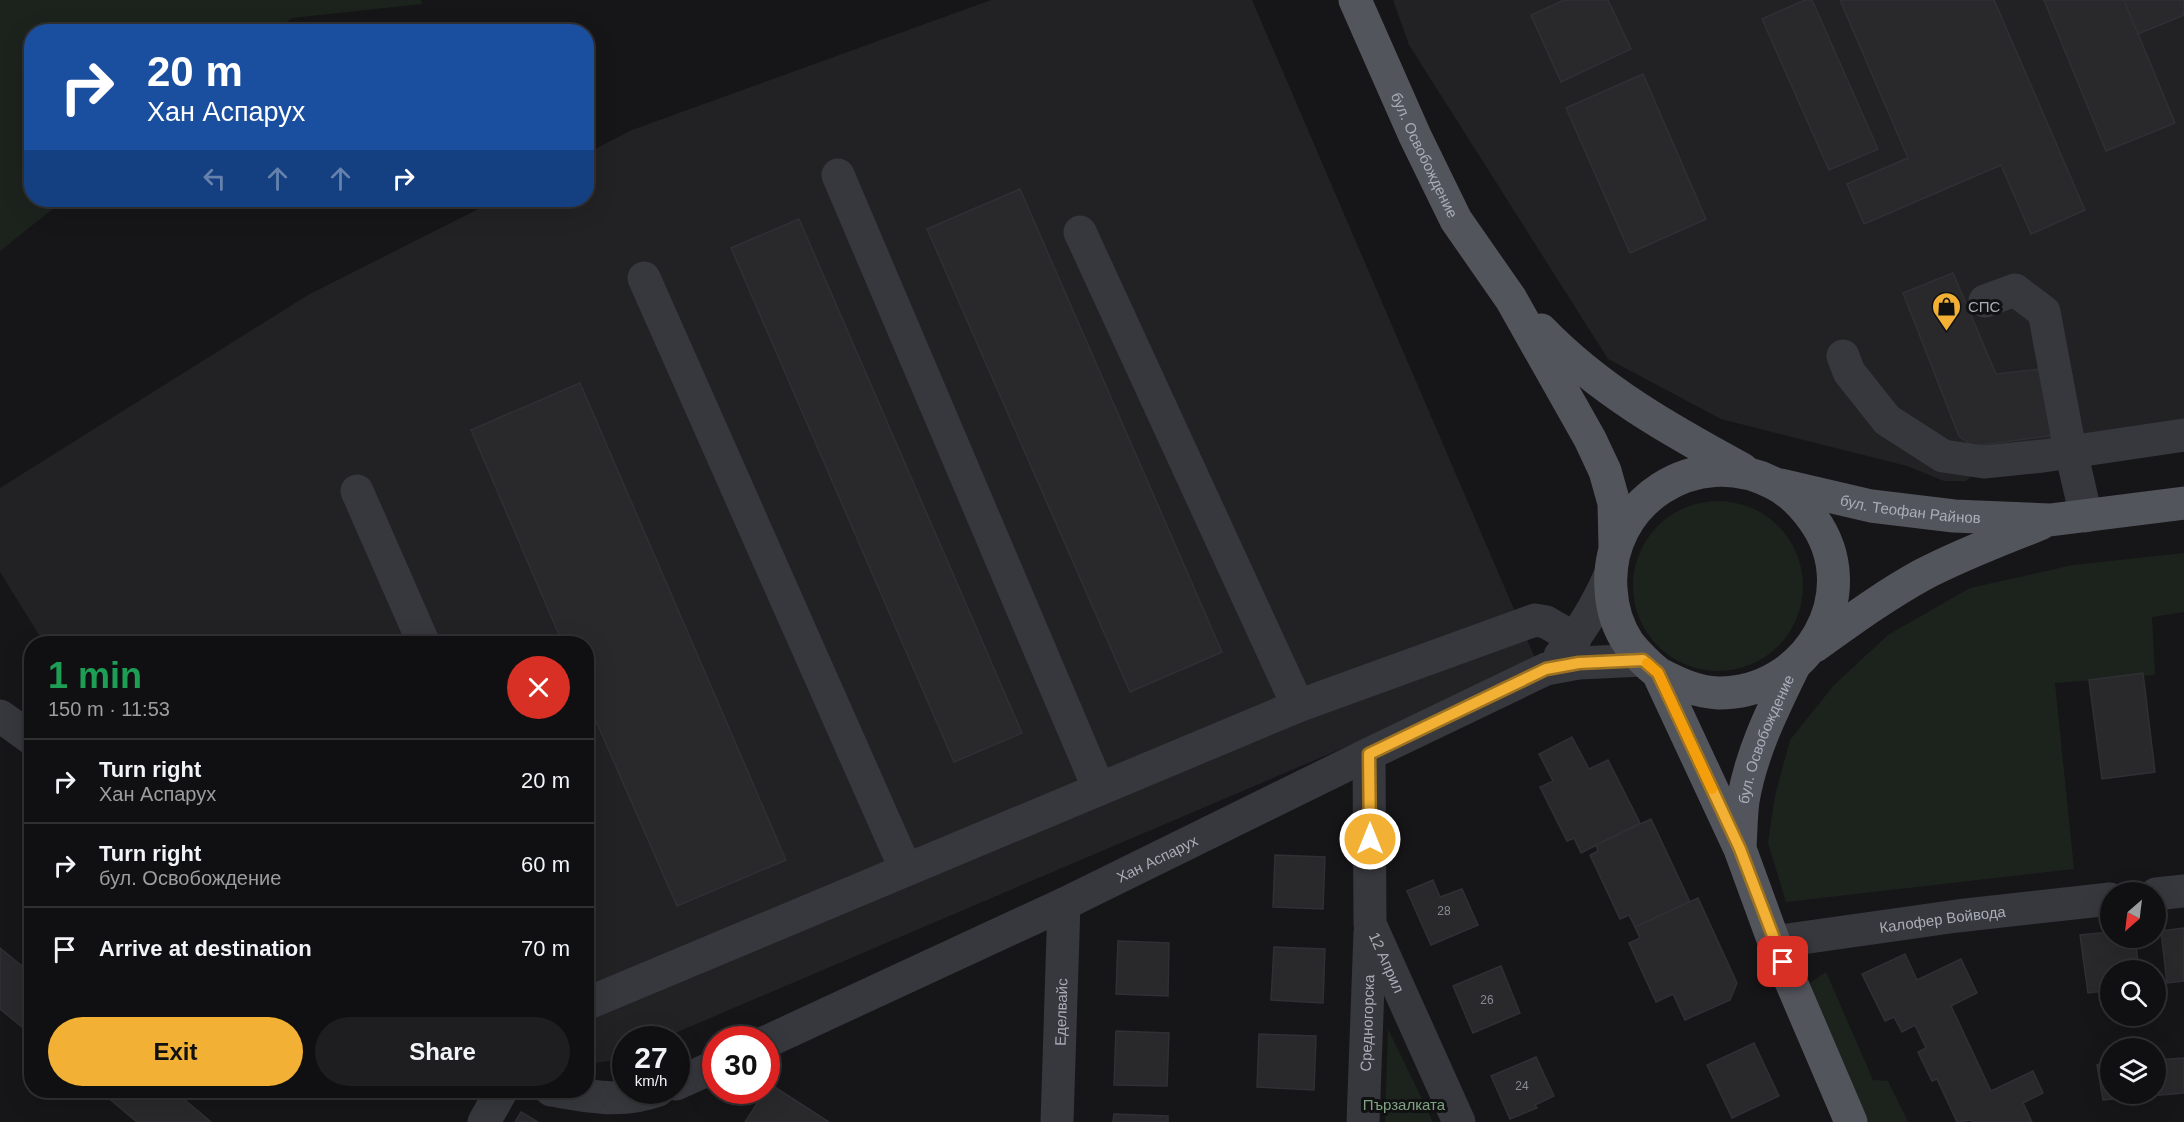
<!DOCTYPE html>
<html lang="en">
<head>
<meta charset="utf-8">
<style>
  body { margin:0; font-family:Arial,sans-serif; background:#1e1e20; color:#f1f3f6; height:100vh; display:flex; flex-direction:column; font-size:22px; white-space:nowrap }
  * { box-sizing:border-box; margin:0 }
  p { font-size:20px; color:#9c9d9f }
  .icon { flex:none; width:33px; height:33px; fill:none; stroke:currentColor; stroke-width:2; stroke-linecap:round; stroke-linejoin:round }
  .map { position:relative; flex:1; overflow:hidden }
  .side { position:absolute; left:24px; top:636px; width:570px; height:462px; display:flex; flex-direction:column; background:#101012; border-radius:24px; box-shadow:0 6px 24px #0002,0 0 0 2px #303032 }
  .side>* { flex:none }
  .top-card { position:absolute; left:24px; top:24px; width:570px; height:183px; border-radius:24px; box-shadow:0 6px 24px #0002,0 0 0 2px #303032; background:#1a4fa0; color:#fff; overflow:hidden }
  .needle { width:39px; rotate:208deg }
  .tools { position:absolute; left:2100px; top:882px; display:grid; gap:12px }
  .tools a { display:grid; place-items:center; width:66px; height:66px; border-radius:50%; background:#101012; box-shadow:0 6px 24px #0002,0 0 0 2px #303032; font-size:30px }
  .speed { position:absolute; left:612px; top:1026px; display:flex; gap:12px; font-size:30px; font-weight:700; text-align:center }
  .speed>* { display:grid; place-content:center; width:78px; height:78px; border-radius:50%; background:#101012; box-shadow:0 6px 24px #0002,0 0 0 2px #303032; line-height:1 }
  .speed small { font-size:15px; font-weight:400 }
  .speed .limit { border:9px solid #d22; background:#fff; color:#111 }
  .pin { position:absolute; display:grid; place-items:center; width:51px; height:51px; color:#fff; margin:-26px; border-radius:12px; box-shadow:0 3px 9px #0006 }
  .me { position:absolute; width:66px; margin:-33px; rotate:0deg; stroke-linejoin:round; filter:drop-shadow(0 0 4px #0008) }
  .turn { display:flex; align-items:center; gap:21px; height:126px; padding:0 24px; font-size:27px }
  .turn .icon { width:78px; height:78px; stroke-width:2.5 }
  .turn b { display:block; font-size:42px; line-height:51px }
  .lanes { display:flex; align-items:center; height:57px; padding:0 24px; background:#0003; justify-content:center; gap:30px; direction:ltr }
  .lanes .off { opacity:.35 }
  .round { display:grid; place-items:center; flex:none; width:63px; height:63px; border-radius:32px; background:#1e1e20 }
  .overview { display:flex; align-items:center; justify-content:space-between; height:102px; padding:0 24px }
  h1 { font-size:36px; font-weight:600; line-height:45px; color:#1e9e55 }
  .button { display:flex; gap:12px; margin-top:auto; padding:12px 24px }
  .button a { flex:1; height:69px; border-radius:36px; background:#f2b134; color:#111; font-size:24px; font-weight:600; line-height:69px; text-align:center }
  .button a+a { background:#1e1e20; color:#f1f3f6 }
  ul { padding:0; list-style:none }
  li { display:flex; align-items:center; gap:18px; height:84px; padding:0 24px; border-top:2px solid #303032 }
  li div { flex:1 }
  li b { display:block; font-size:22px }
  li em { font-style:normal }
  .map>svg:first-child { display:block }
</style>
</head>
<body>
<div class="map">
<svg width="2184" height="1122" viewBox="0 0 2184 1122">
  <rect width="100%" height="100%" fill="#161618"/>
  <!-- built -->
  <g fill="#222225">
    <polygon points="991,0 1252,0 1538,665 661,1039 626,1040 625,1055 609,1061 587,1064 586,644 44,643 0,572 0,488 308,295 496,200 586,200 587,153 632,130"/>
    <polygon points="1393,0 2184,0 2184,435 1985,462 1966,481 1944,481 1907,466 1721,419 1608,359 1409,45"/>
  </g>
  <!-- green -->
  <g fill="#1c231d">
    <polygon points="0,0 421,0 422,4 292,18 275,31 32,32 32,200 64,200 0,251"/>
    <circle cx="1718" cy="586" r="85"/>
    <polygon points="2184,553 2184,612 2152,617 2155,675 2055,683 2074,869 1786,902 1768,843 1775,796 1790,740 1834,685 1888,635 1970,588 2073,565"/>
    <polygon points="1826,972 1873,1080 1888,1081 1908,1122 1861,1122 1800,990"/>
    <polygon points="1388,1029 1433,1122 1385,1122"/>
  </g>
  <!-- building -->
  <g fill="#29292c" stroke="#303034" stroke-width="1.5">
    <polygon points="1564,0 1608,0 1631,49 1561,82 1531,15"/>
    <polygon points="1805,0 1812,0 1878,149 1829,170 1762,19"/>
    <polygon points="1840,0 1994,0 2085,210 2031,234 2001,165 1864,224 1847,184 1908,158"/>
    <polygon points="2044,0 2124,0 2175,123 2106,151"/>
    <polygon points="2124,0 2184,0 2184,15 2138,34"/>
    <polygon points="1643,74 1706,219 1630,253 1566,108"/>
    <polygon points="1020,189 1222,652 1130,692 927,229"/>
    <polygon points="799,219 1022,733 954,762 731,248"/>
    <polygon points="1953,273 1996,374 2049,368 2057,435 1973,446 1959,436 1903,293"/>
    <polygon points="580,383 786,860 677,906 586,698 586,644 563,644 471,430"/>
    <polygon points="2143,673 2155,772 2102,779 2089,680"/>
    <polygon points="1572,737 1589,769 1608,760 1640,823 1581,853 1574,838 1567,841 1540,787 1553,781 1539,754"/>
    <polygon points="1651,819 1690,902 1635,927 1629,915 1620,919 1590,855 1598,851 1596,845"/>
    <polygon points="1275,855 1325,857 1323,909 1273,907"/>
    <polygon points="1433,880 1440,897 1462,889 1478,925 1431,945 1407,891"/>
    <polygon points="1698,898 1737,983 1730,1000 1685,1020 1673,994 1656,1002 1629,943 1640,938 1635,927"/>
    <polygon points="2184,928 2184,981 2167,983 2161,931"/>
    <polygon points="2110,932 2110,938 2135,938 2139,970 2110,970 2110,990 2088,993 2080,935"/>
    <polygon points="1118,941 1169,943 1168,996 1116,994"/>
    <polygon points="1274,947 1325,949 1323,1003 1271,1000"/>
    <polygon points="0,948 32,974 32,1035 0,1009"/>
    <polygon points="1905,954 1917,980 1961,959 1977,993 1951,1006 1991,1091 2033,1071 2043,1093 2023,1103 2032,1122 1972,1122 1971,1120 1957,1122 1937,1079 1932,1081 1918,1052 1926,1048 1915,1025 1902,1032 1894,1017 1885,1021 1862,974"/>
    <polygon points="1501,966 1520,1013 1473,1033 1453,986"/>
    <polygon points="1116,1031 1169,1033 1167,1086 1114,1085"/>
    <polygon points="1259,1034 1316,1036 1314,1090 1257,1087"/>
    <polygon points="1754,1043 1779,1096 1732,1118 1707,1065"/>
    <polygon points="1536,1057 1554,1096 1535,1105 1537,1108 1510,1119 1491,1076"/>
    <polygon points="2184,1058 2184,1093 2103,1100 2097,1065 2110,1064 2110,1094 2156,1094 2156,1060"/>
    <polygon points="770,1084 829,1122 745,1122"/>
    <polygon points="99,1090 173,1090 211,1122 137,1122"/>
    <polygon points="521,1112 538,1122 515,1122"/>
    <polygon points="1114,1114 1168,1116 1168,1122 1113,1122"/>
  </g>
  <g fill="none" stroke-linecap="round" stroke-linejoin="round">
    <!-- minor -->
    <g stroke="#37383d" stroke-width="33">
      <polyline points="838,175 1099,789"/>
      <polyline points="1080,232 1298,706"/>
      <polyline points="644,278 906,870"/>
      <polyline points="1985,301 2015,290 2044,312 2067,434 2086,516"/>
      <polyline points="1843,356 1849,372 1887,420 1943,456 1984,462 2043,456 2184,435"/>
      <polyline points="357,491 424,644"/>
      <path d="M1560 656C1582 631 1597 605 1610 575"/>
      <polyline points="0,716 32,739"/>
      <path id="s1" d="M1369 754 1370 924 1459 1122"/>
      <polyline points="2156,894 2184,891"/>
      <path id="s2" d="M1774 942 1957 916 2110 899"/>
      <polyline points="586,1004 1298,706 1535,620 1546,622 1575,639"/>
      <path id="s3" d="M766 1042 1064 904 1369 754 1546 669 1579 663 1643 660"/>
      <polyline points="676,1084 716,1066"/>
      <path d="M551 1090C589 1096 621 1104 658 1090"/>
      <polyline points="484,1122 502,1090"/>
      <path id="s4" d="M1057 1122 1064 904"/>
      <path id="s5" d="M1363 1122 1370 932"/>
    </g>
    <!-- major -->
    <g stroke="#53555c" stroke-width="33">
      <path id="s6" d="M1355 0 1415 136 1456 220 1511 299 1590 439 1605 471 1614 503 1615 546"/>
      <path d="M1541 330C1599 390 1670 430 1742 469"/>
      <path id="s7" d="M1781 485 1871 506 1954 516 2050 520 2184 503"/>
      <path d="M1815 646C1850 621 1884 596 1922 575 1960 555 2000 540 2040 524"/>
      <path d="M1658 673C1677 683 1696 692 1718 693 1807 694 1867 593 1813 519 1803 505 1789 491 1773 483 1696 443 1605 502 1611 589 1612 608 1618 628 1629 644 1638 655 1647 664 1658 673L1740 849 1774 942 1851 1122"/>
      <path id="s8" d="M1740 847C1741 832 1741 816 1743 801 1751 753 1773 709 1794 666"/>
    </g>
  </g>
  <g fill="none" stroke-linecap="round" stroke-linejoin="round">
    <defs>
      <polyline id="route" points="1370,839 1369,754 1546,669 1579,663 1643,660 1658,673 1740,849 1783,962"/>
    </defs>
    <!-- route casing -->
    <use href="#route" stroke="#9d7322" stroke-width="15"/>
    <!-- route -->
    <use href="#route" stroke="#f2b134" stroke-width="10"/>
    <!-- slow -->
    <polyline stroke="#f59e0b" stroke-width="10" points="1647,663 1658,673 1712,789"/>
  </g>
  <!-- icons -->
  <defs>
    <symbol id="shop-pin" viewBox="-11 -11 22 30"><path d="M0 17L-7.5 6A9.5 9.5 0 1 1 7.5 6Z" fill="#f2b134" stroke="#111113"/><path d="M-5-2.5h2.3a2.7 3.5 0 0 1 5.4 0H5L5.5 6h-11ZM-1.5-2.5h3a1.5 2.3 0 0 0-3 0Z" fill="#111"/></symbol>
  </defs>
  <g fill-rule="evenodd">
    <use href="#shop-pin" x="1930" y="290" width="33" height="45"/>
  </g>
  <g text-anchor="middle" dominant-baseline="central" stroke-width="6" stroke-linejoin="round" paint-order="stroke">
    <!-- number labels -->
    <g font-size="12" fill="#888b94">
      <text x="1444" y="911">28</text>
      <text x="1487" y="1000">26</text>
      <text x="1522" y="1086">24</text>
    </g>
    <!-- street labels -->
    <g font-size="15" fill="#a8adb8" stroke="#111113">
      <text stroke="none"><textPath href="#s6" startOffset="170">бул. Освобождение</textPath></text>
      <text stroke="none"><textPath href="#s7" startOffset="132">бул. Теофан Райнов</textPath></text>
      <text stroke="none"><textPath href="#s8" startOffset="112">бул. Освобождение</textPath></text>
      <text stroke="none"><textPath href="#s3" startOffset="432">Хан Аспарух</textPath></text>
      <text stroke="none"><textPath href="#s2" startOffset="170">Калофер Войвода</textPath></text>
      <text stroke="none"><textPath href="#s1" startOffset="212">12 Април</textPath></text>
      <text stroke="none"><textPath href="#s4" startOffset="110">Еделвайс</textPath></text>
      <text stroke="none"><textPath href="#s5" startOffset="99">Средногорска</textPath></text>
    </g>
    <!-- poi labels -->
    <g font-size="15" fill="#a8adb8" stroke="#111113" text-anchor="start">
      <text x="1968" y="306">СПС</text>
    </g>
    <!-- park labels -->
    <g font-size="15" fill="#7fa381" stroke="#111113">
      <text x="1404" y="1104">Пързалката</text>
    </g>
  </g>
</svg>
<div class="tools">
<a><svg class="needle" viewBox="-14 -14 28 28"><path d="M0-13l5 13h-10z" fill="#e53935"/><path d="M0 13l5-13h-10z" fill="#9c9d9f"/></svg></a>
<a><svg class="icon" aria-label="search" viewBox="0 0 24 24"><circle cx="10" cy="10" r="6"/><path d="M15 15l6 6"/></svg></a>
<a><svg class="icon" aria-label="layers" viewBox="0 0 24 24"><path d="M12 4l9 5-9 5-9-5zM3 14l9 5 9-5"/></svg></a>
</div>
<div class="speed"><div>27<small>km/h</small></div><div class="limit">30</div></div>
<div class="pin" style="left:1783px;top:962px;background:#d93025"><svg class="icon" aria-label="arrive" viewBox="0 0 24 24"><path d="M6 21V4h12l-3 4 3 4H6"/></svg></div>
<svg class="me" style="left:1370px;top:839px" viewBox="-20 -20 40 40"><circle r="17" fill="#f2b134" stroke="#fff" stroke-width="3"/><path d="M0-11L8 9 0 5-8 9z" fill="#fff"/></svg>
<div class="top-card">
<div class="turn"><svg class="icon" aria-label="right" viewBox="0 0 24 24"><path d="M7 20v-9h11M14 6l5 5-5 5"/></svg><div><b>20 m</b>Хан Аспарух</div></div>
<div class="lanes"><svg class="icon off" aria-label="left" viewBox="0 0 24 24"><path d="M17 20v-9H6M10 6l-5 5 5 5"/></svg><svg class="icon off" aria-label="ahead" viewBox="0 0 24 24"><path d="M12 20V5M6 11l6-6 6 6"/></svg><svg class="icon off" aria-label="ahead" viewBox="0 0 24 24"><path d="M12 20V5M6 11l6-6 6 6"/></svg><svg class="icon" aria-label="right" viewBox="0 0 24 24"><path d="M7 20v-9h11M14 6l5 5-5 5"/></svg></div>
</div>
<section class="side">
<div class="overview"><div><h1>1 min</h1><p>150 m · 11:53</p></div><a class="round" style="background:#d93025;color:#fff"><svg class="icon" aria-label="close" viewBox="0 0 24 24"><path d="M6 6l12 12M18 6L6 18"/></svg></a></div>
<ul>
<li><svg class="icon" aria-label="right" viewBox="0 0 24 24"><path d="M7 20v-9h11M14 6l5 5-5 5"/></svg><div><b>Turn right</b><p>Хан Аспарух</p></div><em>20 m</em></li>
<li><svg class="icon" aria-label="right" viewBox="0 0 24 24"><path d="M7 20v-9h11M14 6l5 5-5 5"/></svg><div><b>Turn right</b><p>бул. Освобождение</p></div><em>60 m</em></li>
<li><svg class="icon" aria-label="arrive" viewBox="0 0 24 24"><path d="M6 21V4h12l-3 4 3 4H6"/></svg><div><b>Arrive at destination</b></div><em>70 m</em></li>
</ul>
<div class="button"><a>Exit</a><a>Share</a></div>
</section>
</div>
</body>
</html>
